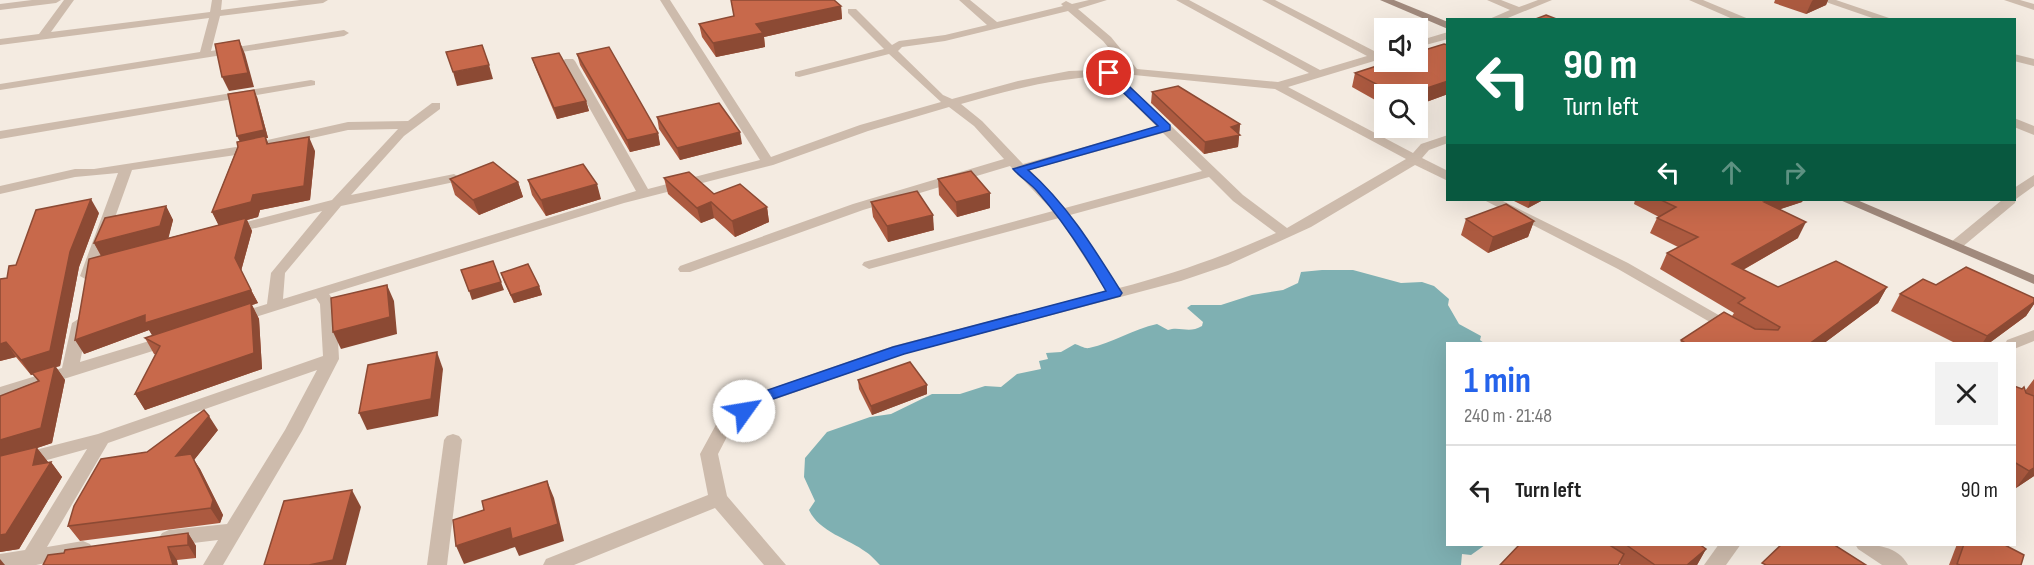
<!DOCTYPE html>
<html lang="en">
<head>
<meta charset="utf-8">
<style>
  body { margin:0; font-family:"Sofia Sans Condensed",sans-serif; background:#f2f2f2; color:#222; height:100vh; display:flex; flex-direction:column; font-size:22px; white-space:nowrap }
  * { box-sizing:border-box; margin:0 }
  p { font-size:20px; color:#767676 }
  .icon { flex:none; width:33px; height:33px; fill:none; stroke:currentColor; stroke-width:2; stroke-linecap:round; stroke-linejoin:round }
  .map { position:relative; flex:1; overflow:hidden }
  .details { position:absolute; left:1446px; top:342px; width:570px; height:204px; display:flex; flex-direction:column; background:#fff; border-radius:0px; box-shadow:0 6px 24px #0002 }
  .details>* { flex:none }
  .guide { position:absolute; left:1446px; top:18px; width:570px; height:183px; border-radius:0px; box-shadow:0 6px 24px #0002; background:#0b6e4f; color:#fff; overflow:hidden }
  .controls { position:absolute; left:1374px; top:18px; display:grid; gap:12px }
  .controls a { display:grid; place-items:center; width:54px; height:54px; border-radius:0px; background:#fff; box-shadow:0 6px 24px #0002; font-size:30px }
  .pin { position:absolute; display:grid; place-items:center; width:51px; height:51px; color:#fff; margin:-26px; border:3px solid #fff; border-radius:50%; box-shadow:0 2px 6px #0007 }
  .me { position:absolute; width:66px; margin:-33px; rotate:58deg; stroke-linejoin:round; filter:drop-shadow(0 0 4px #0008) }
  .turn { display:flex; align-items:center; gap:21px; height:126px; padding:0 18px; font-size:27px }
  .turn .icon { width:78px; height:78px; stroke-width:2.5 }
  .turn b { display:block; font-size:42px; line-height:51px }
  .lanes { display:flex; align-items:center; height:57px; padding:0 18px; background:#0003; justify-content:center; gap:30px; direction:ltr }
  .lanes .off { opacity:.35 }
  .round { display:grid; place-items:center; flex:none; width:63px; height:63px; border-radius:0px; background:#f2f2f2 }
  .headline { display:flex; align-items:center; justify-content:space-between; height:102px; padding:0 18px }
  h1 { font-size:36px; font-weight:700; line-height:45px; color:#2563eb }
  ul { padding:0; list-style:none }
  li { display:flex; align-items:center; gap:18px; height:90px; padding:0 18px; border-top:2px solid #e0e0e0 }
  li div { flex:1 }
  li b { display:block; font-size:22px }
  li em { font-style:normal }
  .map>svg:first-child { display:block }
</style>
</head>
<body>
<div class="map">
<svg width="2034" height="565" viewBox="0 0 2034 565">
  <rect width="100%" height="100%" fill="#f4ebe1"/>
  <!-- water -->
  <path fill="#7fb0b2" d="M1322 270H1353L1401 283 1422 282 1434 286 1449 299 1448 305 1459 324 1481 336 1480 340 1484 343 1448 344V544L1485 545 1471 555 1462 554 1461 565H880C876 561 871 555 866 552 849 539 819 532 809 510L815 501 804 477 805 458 827 432 870 417 891 414 932 394H960L985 386 1001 387 1017 374 1041 369 1039 361 1048 359 1046 353 1061 352 1075 344C1079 345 1085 349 1089 348 1113 343 1133 329 1157 324L1168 330C1180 326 1189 334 1202 326L1203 322 1187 308 1191 305H1221L1252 295 1283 290 1298 283 1301 272Z"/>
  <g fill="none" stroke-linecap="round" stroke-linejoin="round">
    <!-- street -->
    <g fill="#cdbbac" fill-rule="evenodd">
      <polygon points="32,0 61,0 56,3 0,10 0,4"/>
      <polygon points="64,0 74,0 51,32 210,12 212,0 222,0 221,10 300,0 328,0 323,3 220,16 211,51 344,30 349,33 344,36 0,90 0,84 200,52 209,18 0,45 0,39 39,34"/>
      <path d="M660 0H670L771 157 860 125 941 102 889 54 799 77 795 76V72L884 49 848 13V9H856L892 45 899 41 945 35 987 25 959 0H970L997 22 1063 6 1061 4 1066 1 1072 4 1089 0H1107L1078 9 1111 37 1137 69 1278 82 1309 73 1176 0H1189L1320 70 1367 56 1262 0H1275L1378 53 1384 52V58L1288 87 1413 153 1421 144 1448 135V143L1429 150 1422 158 1448 171V181L1415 165 1311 227 1228 265 1181 281 904 354 773 400 731 429 718 454 727 496 786 565H764L715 508 574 565H543L546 559 708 495 700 454 718 421 761 392 893 346 1106 291 1059 218 869 269 862 265 864 262 1053 211 1010 166 863 210 690 272H680L678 269 680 266 853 204 1004 159 974 126 949 107 868 131 773 165 624 203 329 294 336 303 339 359 302 431 223 565H203L218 540 169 546 162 543 159 538 162 533 169 530 227 524 285 430 317 370 108 443 47 547 83 541 90 544 93 549 90 554 36 565H0V554L25 550 87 449 0 473V459L98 434 323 356 320 304 316 298 237 323 229 318 231 315 267 304 271 273 322 211 232 234 225 230 227 227 332 200 398 129 348 130 236 155 132 170 94 276 87 280 80 276 118 173 75 177 0 194V186L75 169H94L236 147 348 122 408 121 432 103H440V109L404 136 351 195 454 174 461 178 459 181 341 206 285 273 283 299 636 191 563 61 565 59H573L575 61 648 189 760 160ZM1068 11 1103 41 1126 69 1069 71 1018 81 952 99 943 95 898 51 902 47 945 41ZM1134 75 1275 89 1406 159 1287 228 1243 195 1119 76ZM1106 76 1157 127 1023 164 982 121 961 104C1009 90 1055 78 1106 76ZM1163 133 1202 171 1065 208 1030 170ZM1209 177 1233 201 1276 233C1224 256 1174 274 1119 288L1070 215Z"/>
      <polygon points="1487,0 1501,0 1519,7 1538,0 1552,0 1503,20 1487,20 1510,10"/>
      <polygon points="1689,0 1703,0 1751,20 1735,20"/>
      <polygon points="1820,0 1836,0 1895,20 1878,20"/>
      <polygon points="2004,0 2020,0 2034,4 2034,10"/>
      <polygon points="1448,32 1448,39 1418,47 1418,41"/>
      <polygon points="2014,54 2034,59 2034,66 2014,61"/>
      <polygon points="311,80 315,81 315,85 0,139 0,131"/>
      <polygon points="2014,118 2034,126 2034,135 2014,127"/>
      <polygon points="2034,175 2034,186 2016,199 2015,203 1961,248 1951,248 1949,245 1951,242 2002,200 2014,200 2014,188"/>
      <polygon points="1484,200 1501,200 1628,263 1769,344 1748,344 1618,269"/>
      <polygon points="80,318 88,323 80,362 169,335 177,340 175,344 0,399 0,387 62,368 72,323"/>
      <polygon points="2034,330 2034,341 2014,349 2014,344 2005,344 2007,340"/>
      <polygon points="453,434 459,436 462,440 447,565 427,565 444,440 447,436"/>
      <polygon points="1719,544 1741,544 1726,565 1704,565"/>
      <path d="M1855 544C1875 544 1898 546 1908 565H1882L1858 549Z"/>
    </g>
    <!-- secondary -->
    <g fill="#a18a7d" fill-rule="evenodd">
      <polygon points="1380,0 1394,0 1448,22 1448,29"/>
      <polygon points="1840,200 1857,200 2034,275 2034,284"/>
    </g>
  </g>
  <!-- wall -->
  <g fill="#ac5a40">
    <polygon points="731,0 834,0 841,6 842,19 764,37 765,47 716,57 702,37 699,24 734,16"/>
    <polygon points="1775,0 1828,0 1826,5 1806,14 1774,3"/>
    <polygon points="1448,45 1448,94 1418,105 1418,94 1384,94 1384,105 1352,87 1355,73"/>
    <polygon points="577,54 658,133 660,145 630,152 580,65"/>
    <polygon points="532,58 586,101 589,111 557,119 535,67"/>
    <polygon points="1152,92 1240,124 1238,147 1204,154 1151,103"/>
    <polygon points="257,97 268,138 266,138 268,144 315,151 310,200 260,210 258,217 247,220 252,231 241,271 258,303 252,305 259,319 262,369 145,410 135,394 156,355 154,354 145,338 153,336 149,330 84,354 101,256 94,243 166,206 173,220 168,238 219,225 212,212"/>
    <polygon points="657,117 742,144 680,160 659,129"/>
    <polygon points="664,178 714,194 767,207 769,222 735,237 714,218 701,223 668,194"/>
    <polygon points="450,179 518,182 523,197 479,215 455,195"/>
    <polygon points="938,179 990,208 957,217 939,195"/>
    <polygon points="528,180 601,199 546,216 532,195"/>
    <polygon points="1512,200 1543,200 1528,208"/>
    <polygon points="1635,200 1803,200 1802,202 1780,209 1798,238 1743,270 1778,287 1887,287 1878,303 1823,344 1680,344 1681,340 1732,316 1734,313 1660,269 1667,253 1678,247 1650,233 1657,218 1659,217 1634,204"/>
    <polygon points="871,202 934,230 888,242 873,217"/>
    <polygon points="99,213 79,267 60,366 56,367 65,380 52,443 37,448 48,462 51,462 62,477 19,549 0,552 0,396 38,381 33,374 31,375 16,357 0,361 7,278 16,265"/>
    <polygon points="1466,219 1534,221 1528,237 1488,253 1461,235"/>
    <polygon points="501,273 539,286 542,295 514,303 504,282"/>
    <polygon points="1936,285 2034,298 2034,304 2026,316 1988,344 1957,344 1891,311 1900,294"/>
    <polygon points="2034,379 2034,476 2016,488 2014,488 2014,386 2025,391"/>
    <polygon points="858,380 927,385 927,394 872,415 859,389"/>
    <polygon points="218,430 194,460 200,469 223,515 220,523 80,541 68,526 147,452"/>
    <polygon points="188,533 196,546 196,558 177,560 43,565"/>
    <polygon points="1613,544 1699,544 1706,549 1697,565 1621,565 1619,564 1612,547"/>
    <polygon points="1957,544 2003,544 2021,565 1949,565"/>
  </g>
  <!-- shaded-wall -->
  <g fill="#8c4a34">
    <polygon points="1813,0 1828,0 1826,5 1806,14 1812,1"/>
    <polygon points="841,6 842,19 764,37 765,47 716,57 713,43 756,24"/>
    <polygon points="239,40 245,54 254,87 229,91 222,77"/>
    <polygon points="489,65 493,79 457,86 453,72"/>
    <polygon points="1448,81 1448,94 1418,105 1418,94 1409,94"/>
    <polygon points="254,90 257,97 268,138 266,138 271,150 241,144 237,136"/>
    <polygon points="586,101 589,111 557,119 554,108"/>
    <polygon points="1240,124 1238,147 1204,154 1205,142 1231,127"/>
    <polygon points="740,132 742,144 680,160 677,148"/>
    <polygon points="658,133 660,145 630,152 627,140"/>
    <polygon points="309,137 315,151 310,200 260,210 258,217 247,220 252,231 241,271 212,212"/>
    <polygon points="518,182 523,197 479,215 473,200"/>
    <polygon points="597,184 601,199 546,216 541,200"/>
    <polygon points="990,193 990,208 957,217 956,202"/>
    <polygon points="91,199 99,213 79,267 60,366 56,367 65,380 52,443 37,448 48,462 51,462 62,477 19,549 0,552 0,440 55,368 31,375 21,360 70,252"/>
    <polygon points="1530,200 1543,200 1528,208"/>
    <polygon points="1771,200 1803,200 1802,202 1757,217 1764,202"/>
    <polygon points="711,202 714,218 701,223 697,208"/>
    <polygon points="166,206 173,220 168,240 102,257 94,243"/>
    <polygon points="767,207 769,222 735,237 732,221"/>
    <polygon points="933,215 934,230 888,242 887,226"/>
    <polygon points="1534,221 1528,237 1488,253 1493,237"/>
    <polygon points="1806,222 1798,238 1725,280 1732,264"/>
    <polygon points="501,282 504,290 472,300 469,291"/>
    <polygon points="387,285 394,301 397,334 341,349 333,332"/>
    <polygon points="539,286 542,295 514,303 511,295"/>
    <polygon points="1887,287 1878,303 1823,344 1809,344"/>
    <polygon points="251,290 258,303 252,305 259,319 262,369 145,410 135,394 254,353 153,337 149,330 84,354 75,340 145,315"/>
    <polygon points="2034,302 2034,304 2026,316 1988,344 1982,344 1987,336"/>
    <polygon points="6,342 16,357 0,361 0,344"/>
    <polygon points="437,352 443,369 438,416 367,430 359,413"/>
    <polygon points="927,385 927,394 872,415 871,406"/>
    <polygon points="209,416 218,430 194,460 200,469 223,515 220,523 176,456"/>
    <polygon points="2034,468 2034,476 2016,488 2029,471"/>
    <polygon points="547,481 554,498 564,541 519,556 515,547 464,564 456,546"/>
    <polygon points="352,490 361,507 346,565 309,565"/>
    <polygon points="188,533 196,546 196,558 188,545"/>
    <polygon points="168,547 177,560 178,565 173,565"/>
    <polygon points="1706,549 1697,565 1687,565"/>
    <polygon points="0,559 5,565 0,565"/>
  </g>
  <!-- building -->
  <g fill="#c8694b" stroke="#8c4a34" stroke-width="1.5">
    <polygon points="731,0 834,0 841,6 756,24 763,33 713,43 699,24 734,16"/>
    <polygon points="1546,15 1559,20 1533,20"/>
    <polygon points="239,40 248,73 222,77 215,44"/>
    <polygon points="1444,44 1448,45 1448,81 1409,94 1395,94 1355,73 1389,62 1418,62 1418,52"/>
    <polygon points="482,45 489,65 453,72 446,52"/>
    <polygon points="609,47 658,133 627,140 577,54"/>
    <polygon points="559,53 586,101 554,108 532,58"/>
    <polygon points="1178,86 1240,124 1231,127 1240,135 1205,142 1152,92"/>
    <polygon points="254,90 264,130 237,136 228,94"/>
    <polygon points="719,103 740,132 677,148 657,117"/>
    <polygon points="265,136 267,144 309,137 304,186 253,195 251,202 212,212 238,147 237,142"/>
    <polygon points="493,162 518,182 473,200 450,179"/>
    <polygon points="583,164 597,184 541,200 528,180"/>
    <polygon points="971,171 990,193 956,202 938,179"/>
    <polygon points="689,172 714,194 740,184 767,207 732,221 711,202 697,208 664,178"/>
    <polygon points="917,191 933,215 887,226 871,202"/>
    <polygon points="91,199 70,252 50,351 21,360 6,342 0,344 0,279 7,278 9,266 16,265 36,210"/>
    <polygon points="1661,200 1771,200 1764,202 1806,222 1732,264 1778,287 1836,261 1887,287 1809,344 1687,344 1681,340 1724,312 1755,329 1778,330 1780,327 1738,303 1745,298 1667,253 1698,237 1657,218 1676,207"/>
    <polygon points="1506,204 1534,221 1493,237 1466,219"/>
    <polygon points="166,206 160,226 94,243 105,218"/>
    <polygon points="246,218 235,258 251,290 145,323 145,315 75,340 89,259"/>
    <polygon points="493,261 501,282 469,291 461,270"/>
    <polygon points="528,264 539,286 511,295 501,273"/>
    <polygon points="1966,267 2034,298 2034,302 1987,336 1900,294 1923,279 1936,285"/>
    <polygon points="387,285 390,317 333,332 331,298"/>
    <polygon points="251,303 254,353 135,394 160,346 145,338"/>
    <polygon points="437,352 431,399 359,413 368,365"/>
    <polygon points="910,362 927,385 871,406 858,380"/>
    <polygon points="55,366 41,428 0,440 0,396 39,381 32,373"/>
    <polygon points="2014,386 2022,389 2024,387 2026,393 2034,396 2034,468 2029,471 2014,462"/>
    <polygon points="204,410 209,416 176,456 191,454 213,500 211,508 68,526 74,506 101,459 147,452"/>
    <polygon points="37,447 33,465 51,462 6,534 0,535 0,456"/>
    <polygon points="547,481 558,524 512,539 510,528 456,546 453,520 484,510 482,501"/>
    <polygon points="352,490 333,560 309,565 264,565 284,501"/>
    <polygon points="188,533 188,545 168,547 173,565 43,565 48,555 64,553 65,550"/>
    <polygon points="1520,544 1608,544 1624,554 1618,565 1500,565"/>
    <polygon points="1625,544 1699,544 1706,549 1687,565 1655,565"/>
    <polygon points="1782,544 1833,544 1866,565 1766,565 1762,563"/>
    <polygon points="1964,544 2003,544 2024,555 2021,565 1960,565 1957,564"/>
  </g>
  <!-- route -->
  <path fill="#2563eb" stroke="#184099" stroke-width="1.5" d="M1105 70H1112L1170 125V130L1028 170C1067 204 1095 250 1122 293L1120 296 904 354 773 399 749 415H738L736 411 738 407 762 392 893 347 1106 291C1086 256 1064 222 1037 191 1030 183 1020 177 1013 169L1158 126 1105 75Z"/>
</svg>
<div class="controls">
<a><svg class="icon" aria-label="sound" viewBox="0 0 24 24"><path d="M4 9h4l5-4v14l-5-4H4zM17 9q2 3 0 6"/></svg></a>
<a><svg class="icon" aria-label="search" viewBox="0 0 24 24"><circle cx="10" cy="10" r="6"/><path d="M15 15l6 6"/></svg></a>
</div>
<div class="pin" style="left:1109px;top:73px;background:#d93025"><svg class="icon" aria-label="arrive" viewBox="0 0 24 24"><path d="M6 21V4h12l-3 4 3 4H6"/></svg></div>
<svg class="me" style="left:744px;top:411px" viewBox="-20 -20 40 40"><circle r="19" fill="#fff"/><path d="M0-13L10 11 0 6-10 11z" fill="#2563eb"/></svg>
<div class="guide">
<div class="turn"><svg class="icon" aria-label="left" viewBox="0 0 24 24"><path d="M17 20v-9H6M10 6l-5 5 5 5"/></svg><div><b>90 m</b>Turn left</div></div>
<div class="lanes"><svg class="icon" aria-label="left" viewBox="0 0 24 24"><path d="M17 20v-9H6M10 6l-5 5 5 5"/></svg><svg class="icon off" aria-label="ahead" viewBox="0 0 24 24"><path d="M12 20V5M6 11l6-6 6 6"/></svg><svg class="icon off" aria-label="right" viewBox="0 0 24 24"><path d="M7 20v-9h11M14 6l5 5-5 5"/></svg></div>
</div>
<section class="details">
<div class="headline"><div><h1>1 min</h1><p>240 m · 21:48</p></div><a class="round"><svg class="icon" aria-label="close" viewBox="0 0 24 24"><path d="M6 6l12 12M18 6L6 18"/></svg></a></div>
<ul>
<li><svg class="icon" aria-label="left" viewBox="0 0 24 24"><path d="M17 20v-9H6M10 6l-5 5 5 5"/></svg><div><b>Turn left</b></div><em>90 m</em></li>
</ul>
</section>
</div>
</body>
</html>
